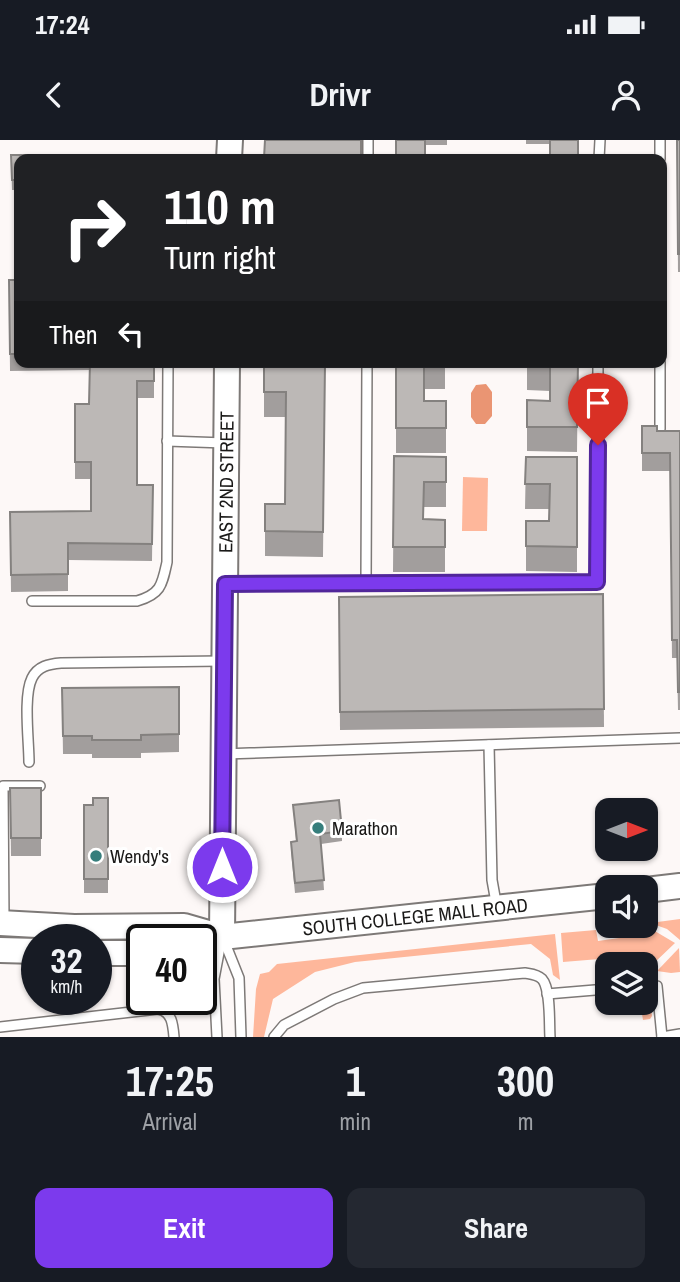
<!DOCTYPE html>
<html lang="en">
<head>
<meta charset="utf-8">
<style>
  body { margin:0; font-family:"Archivo Narrow",sans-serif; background:#242831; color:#f1f3f6; height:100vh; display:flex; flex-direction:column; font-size:26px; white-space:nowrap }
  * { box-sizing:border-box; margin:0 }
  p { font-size:23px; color:#9ea1a6 }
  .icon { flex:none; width:38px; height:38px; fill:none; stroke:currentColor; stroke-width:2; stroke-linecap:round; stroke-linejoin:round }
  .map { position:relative; height:897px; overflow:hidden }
  .sheet { display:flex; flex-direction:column; background:#171b24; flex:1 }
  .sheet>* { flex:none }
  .top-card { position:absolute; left:14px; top:14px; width:653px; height:214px; border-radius:14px; box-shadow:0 2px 5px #0004; background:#202124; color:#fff; overflow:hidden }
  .needle { width:46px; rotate:90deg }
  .buttons { position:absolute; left:595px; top:658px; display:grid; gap:14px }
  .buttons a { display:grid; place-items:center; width:63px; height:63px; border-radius:14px; background:#171b24; box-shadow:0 2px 5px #0004; font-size:35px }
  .speed { position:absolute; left:21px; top:784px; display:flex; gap:14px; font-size:35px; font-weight:700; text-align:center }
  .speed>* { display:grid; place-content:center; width:91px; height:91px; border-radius:50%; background:#171b24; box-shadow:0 2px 5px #0004; line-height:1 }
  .speed small { font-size:18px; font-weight:400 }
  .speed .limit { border:4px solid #111; border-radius:10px; background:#fff; color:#111 }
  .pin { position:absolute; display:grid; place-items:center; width:60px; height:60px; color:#fff; margin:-72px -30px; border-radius:50% 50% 50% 0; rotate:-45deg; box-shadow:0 0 7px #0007 }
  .pin .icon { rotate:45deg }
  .me { position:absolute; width:77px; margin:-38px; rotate:0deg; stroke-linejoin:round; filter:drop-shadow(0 0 5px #0008) }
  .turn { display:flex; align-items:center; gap:24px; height:147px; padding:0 35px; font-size:32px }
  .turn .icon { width:91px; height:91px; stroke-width:2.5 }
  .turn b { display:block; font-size:49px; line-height:60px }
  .then { display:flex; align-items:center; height:66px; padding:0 35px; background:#0003; gap:14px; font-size:26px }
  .eta { display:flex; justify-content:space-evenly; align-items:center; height:119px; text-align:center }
  .eta b { font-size:42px; font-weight:800; line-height:49px }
  .button { display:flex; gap:14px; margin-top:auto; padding:14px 35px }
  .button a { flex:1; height:80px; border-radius:14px; background:#7c3aed; color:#fff; font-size:28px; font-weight:800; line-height:80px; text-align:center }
  .button a+a { background:#242831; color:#f1f3f6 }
  .status { display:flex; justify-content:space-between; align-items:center; height:49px; padding:0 35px; background:#171b24; direction:ltr }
  .status svg { height:19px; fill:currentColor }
  header { display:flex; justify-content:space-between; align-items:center; height:91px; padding:0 35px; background:#171b24; font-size:32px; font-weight:800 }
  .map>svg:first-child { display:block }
</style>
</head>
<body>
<div class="status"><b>17:24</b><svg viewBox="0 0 49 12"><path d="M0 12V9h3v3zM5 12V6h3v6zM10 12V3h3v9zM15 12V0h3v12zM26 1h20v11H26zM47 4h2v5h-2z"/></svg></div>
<header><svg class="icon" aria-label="back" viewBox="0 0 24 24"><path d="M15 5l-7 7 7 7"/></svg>Drivr<svg class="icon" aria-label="person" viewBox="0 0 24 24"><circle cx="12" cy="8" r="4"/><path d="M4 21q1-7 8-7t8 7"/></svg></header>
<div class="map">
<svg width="680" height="897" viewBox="0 0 680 897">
  <rect width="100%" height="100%" fill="#fdf8f7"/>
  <!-- green -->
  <g fill="#feb79b">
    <polygon points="463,337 488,338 487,391 462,391"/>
    <polygon points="680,779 680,800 667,789 650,783"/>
    <polygon points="648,787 675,803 652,825 648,815 563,822 561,793 596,790 598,801 619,798 638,788"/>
    <polygon points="555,794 560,840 553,835 550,819 531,804 355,822 315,832 273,859 264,897 253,897 256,849 260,834 269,832 277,824"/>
    <polygon points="679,808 680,832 671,833 657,831"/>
    <polygon points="646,852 649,855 652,876 650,879 643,880 640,863 646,863"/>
  </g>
  <!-- water -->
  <polygon fill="#ea9573" points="486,244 492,252 492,276 485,284 476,284 471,277 471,253 476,245"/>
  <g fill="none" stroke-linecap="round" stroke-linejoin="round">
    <defs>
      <g id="lane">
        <polyline points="660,0 660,19"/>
        <polyline points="368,19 368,0"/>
        <polyline points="599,19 600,0"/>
        <polyline points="660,222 660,289"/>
        <polyline points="167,301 225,303"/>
        <polyline points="366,443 367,222"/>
        <polyline points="227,444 597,442 598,222"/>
        <path d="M32 461H137C161 454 162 445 167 422L168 222"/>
        <polyline points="489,605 492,740 497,768"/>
        <polyline points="224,614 680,598"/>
        <path d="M29 622C29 601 23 556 32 538 38 526 49 524 61 523L222 521"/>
        <polyline points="4,781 3,646 40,646"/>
        <polyline points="223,798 239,838 241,897"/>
        <polyline points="646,846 657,846 662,897"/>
        <polyline points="547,854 607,849"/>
        <path d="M0 887 158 869C172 871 173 885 174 897"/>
        <polyline points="217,897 214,839 221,802"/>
        <path d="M274 897 284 885 334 859 363 848 525 833C531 834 537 834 542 839 551 849 549 883 550 897"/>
        <polyline points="662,897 680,894"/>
      </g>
      <g id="secondary">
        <polyline points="229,19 230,0"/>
        <polyline points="646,750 680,746"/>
        <polyline points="0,783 74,787 184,786 222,797"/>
        <path id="s1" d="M222 797 227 222"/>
        <path id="s2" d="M201 806 222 797 607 756"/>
        <polyline points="0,810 37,811"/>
        <polyline points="96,813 142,813"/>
      </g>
    </defs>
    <!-- lane casing -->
    <use href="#lane" stroke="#7d7977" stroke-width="12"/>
    <!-- secondary casing -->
    <use href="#secondary" stroke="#7d7977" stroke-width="28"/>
    <!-- lane -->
    <use href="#lane" stroke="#fff" stroke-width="9"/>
    <!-- secondary -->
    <use href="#secondary" stroke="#fff" stroke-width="24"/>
  </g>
  <!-- wall -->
  <g fill="#a29e9d">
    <polygon points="396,0 447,0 447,5 425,5 396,19"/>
    <polygon points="526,0 578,0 549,4 526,4"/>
    <polygon points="677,0 680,0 680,132 678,132"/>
    <polygon points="11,15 19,19 19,50 12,50"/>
    <polygon points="9,140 19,140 19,222 154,222 154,258 137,258 137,345 153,345 152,421 68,420 68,451 11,452 10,372 91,371 91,339 75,339 75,264 89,264 90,230 10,231"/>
    <polygon points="264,222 325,223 323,417 265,416 265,364 285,364 286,277 264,277"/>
    <polygon points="396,222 445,222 445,249 424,249 424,261 446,261 446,313 396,313"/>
    <polygon points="527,222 578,222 577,312 527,311 527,260 550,261 550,251 527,250"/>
    <polygon points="642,286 657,291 680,291 680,570 678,570 677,518 672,518 670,331 642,331"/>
    <polygon points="394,316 446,317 446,367 424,367 423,379 445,380 445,432 393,432"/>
    <polygon points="526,317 577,317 577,432 526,431 526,381 549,381 550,369 525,369"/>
    <polygon points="603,454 604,587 340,590 339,457"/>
    <polygon points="179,547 179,612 141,613 141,618 92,618 92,614 63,614 62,548"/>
    <polygon points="10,648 41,648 41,716 11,716"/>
    <polygon points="108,658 108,753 84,753 84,665 93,665"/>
    <polygon points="293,665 342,691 342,701 321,704 324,750 295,753 291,711 291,702 296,701"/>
  </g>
  <!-- building -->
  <g fill="#bcb8b6" stroke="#84817f" stroke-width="2">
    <polygon points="265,0 361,0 361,19 264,18"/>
    <polygon points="396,0 425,0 425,17 446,17 446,19 396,19"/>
    <polygon points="550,0 578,0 578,19 527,19 550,18"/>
    <polygon points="677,0 680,0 680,114 678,114"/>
    <polygon points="11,15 35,15 35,19 19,19 19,40 12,40"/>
    <polygon points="9,140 19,140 19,214 10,214"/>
    <polygon points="90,222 154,222 154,241 137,241 137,345 153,345 152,404 68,403 68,434 11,435 10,372 91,371 91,322 75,322 75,264 89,264"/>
    <polygon points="264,222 325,223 323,392 265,391 265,364 285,364 286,252 264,252"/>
    <polygon points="396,222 445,222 445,224 424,224 424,261 446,261 446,288 396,288"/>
    <polygon points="527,222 578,222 577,287 527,287 527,260 550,261 550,226 527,226"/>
    <polygon points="642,286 657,286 657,291 680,291 680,552 678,552 677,500 672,500 670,313 642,313"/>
    <polygon points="394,316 446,317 446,342 424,342 423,379 445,380 445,407 393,407"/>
    <polygon points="526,317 577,317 577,407 526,406 526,381 549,381 550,344 525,344"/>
    <polygon points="603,454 604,569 340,572 339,457"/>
    <polygon points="179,547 179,594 141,595 141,600 92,600 92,596 63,596 62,548"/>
    <polygon points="10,648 41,648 41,698 11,698"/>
    <polygon points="93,658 108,658 108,739 84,739 84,665 93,665"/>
    <polygon points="339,660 342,691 320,694 324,740 295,743 291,702 297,701 293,665"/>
  </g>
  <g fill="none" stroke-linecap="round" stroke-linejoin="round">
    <defs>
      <polyline id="route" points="222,727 225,444 597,442 598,305"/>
    </defs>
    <!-- route casing -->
    <use href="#route" stroke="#51269a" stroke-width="18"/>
    <!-- route -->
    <use href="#route" stroke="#7c3aed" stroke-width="12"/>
  </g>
  <!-- markers -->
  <g fill="#367e7c" stroke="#fff" stroke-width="2.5">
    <circle cx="318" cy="688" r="7"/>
    <circle cx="96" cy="716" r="7"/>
  </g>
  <g text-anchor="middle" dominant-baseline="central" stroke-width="6" stroke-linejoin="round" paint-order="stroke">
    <!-- street labels -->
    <g font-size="19" fill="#1a1918" stroke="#fff">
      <text stroke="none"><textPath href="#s1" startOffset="455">EAST 2ND STREET</textPath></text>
      <text stroke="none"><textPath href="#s2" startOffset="217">SOUTH COLLEGE MALL ROAD</textPath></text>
    </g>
    <!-- poi labels -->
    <g font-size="19" fill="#1a1918" stroke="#fff" text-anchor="start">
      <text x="332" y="688">Marathon</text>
      <text x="110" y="716">Wendy's</text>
    </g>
  </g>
</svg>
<div class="buttons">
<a><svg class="needle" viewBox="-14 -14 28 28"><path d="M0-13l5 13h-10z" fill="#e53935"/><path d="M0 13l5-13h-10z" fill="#9ea1a6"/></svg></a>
<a><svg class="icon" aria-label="sound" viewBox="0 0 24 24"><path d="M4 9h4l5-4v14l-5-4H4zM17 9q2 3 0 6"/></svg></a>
<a><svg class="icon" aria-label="layers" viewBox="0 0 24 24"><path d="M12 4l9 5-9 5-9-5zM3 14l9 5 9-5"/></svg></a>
</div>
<div class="speed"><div>32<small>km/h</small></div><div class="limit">40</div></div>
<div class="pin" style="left:598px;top:305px;background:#d93025"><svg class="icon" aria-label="arrive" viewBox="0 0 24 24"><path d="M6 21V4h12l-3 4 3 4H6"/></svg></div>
<svg class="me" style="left:222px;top:727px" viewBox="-20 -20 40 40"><circle r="17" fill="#7c3aed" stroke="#fff" stroke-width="3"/><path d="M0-11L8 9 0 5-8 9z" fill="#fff"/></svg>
<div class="top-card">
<div class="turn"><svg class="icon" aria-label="right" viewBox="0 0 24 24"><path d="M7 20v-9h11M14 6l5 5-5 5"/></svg><div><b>110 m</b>Turn right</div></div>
<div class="then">Then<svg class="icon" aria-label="left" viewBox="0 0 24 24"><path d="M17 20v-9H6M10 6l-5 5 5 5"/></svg></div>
</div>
</div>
<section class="sheet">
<div class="eta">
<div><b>17:25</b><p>Arrival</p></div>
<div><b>1</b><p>min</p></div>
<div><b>300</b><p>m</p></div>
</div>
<div class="button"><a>Exit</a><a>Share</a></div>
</section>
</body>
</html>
